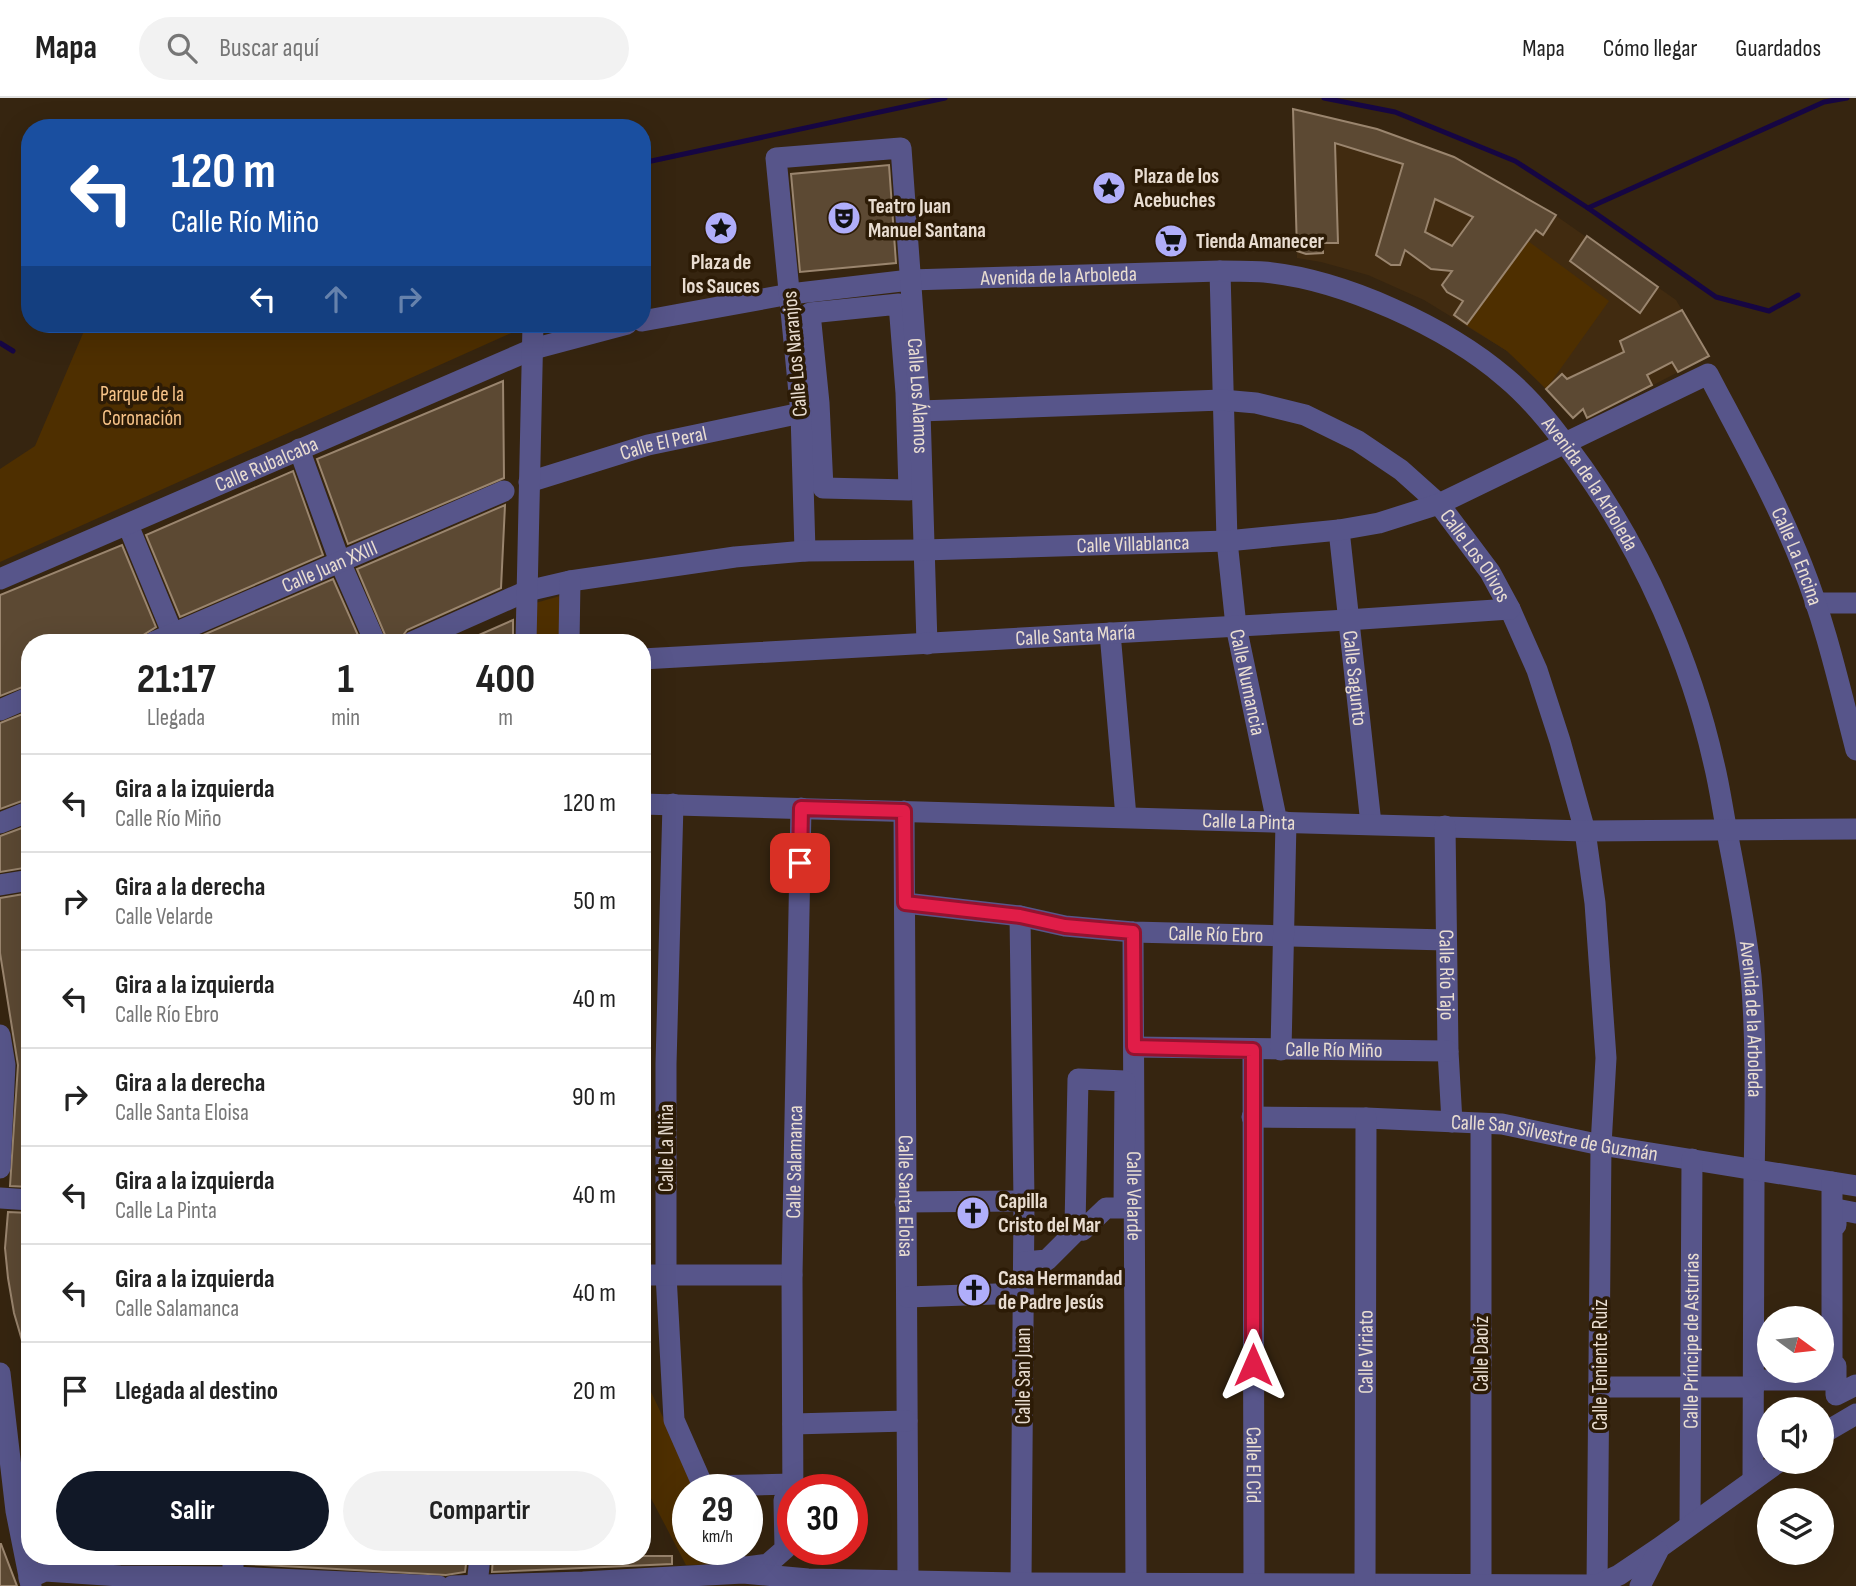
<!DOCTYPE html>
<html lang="es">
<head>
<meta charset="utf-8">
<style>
  body { margin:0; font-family:"Sofia Sans Condensed",sans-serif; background:#f2f2f2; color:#222; height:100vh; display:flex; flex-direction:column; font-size:26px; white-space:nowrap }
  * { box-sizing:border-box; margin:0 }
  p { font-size:23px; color:#767676 }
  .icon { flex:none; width:38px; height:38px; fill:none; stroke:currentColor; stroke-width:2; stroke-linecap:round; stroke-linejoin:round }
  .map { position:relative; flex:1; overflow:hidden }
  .side { position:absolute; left:21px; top:536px; width:630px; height:931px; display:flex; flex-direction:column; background:#fff; border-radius:28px; box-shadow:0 7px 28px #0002 }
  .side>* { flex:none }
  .hud { position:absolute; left:21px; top:21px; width:630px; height:214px; border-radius:28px; box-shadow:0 7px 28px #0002; background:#1a4fa0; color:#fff; overflow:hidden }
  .needle { width:46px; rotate:105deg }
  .controls { position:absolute; left:1757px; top:1208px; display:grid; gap:14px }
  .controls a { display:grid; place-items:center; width:77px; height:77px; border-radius:50%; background:#fff; box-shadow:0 7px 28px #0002; font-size:35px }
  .speed { position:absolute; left:672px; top:1376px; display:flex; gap:14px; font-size:35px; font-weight:700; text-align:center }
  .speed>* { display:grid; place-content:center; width:91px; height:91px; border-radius:50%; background:#fff; box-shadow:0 7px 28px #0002; line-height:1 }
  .speed small { font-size:18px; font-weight:400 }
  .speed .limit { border:10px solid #d22; background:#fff; color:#111 }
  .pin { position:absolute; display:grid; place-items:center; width:60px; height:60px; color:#fff; margin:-30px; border-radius:14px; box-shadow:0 4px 10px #0006 }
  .me { position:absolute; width:77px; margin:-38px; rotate:0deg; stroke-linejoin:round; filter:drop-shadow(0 0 5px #0008) }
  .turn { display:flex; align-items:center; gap:24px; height:147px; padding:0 35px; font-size:32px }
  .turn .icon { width:91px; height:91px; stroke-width:2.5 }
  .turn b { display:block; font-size:49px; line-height:60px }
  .lanes { display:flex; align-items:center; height:66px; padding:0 35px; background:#0003; justify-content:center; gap:35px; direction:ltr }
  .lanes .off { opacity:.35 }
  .eta { display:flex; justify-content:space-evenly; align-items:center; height:119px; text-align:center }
  .eta b { font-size:42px; font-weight:700; line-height:49px }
  .action { display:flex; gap:14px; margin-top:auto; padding:14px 35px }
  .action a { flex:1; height:80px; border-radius:42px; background:#111827; color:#fff; font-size:28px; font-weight:700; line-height:80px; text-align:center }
  .action a+a { background:#f2f2f2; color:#222 }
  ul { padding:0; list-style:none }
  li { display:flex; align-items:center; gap:21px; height:98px; padding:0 35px; border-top:2px solid #e0e0e0 }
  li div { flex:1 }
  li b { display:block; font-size:26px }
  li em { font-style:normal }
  header { display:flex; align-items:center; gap:42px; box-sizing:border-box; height:98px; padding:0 35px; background:#fff; border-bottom:2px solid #e0e0e0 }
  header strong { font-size:33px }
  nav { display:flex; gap:38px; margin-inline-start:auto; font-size:24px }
  .search { width:490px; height:63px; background:#f2f2f2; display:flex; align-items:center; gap:18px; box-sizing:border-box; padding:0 24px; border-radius:38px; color:#767676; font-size:26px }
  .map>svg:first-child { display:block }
</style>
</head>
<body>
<header>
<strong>Mapa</strong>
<div class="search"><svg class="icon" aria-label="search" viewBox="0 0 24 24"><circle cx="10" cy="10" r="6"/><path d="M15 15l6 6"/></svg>Buscar aquí</div>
<nav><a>Mapa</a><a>Cómo llegar</a><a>Guardados</a></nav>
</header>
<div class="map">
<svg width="1856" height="1488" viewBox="0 0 1856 1488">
  <rect width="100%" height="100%" fill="#362510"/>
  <!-- built -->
  <polygon fill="#412b10" points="1293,11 1377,31 1454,59 1545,110 1676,202 1709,258 1588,321 1583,312 1573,320 1539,282 1507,253 1424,202 1368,177 1321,164 1297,160"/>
  <!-- green -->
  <g fill="#4e2f00">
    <polygon points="1528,143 1609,203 1546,291 1507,253 1466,227"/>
    <polygon points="87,226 174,226 199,235 203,226 518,226 518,232 0,464 0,371 35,348"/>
    <polygon points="563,497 563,544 532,544 532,506"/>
    <polygon points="642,1275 697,1391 688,1391 688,1451 725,1451 732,1466 686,1467 642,1383"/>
  </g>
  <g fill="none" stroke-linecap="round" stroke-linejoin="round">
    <!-- stream -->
    <g stroke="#160643" stroke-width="5">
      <polyline points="1324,0 1395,14 1515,63 1588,110 1824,4 1847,0"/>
      <polyline points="642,65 945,0"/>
      <polyline points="1588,110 1716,199 1769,213 1798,197"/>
      <polyline points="0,245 13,253"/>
    </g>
  </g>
  <!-- building -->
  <g fill="#5c4933" stroke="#9a856e" stroke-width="2" fill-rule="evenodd">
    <path d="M1293 11 1377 31 1454 59 1556 117 1543 137 1536 132 1467 226 1454 217 1463 203 1447 194 1442 187 1452 173 1431 171 1405 152 1400 167H1391L1376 157 1403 66 1335 45 1338 145H1323V155L1306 156 1297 153ZM1435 101 1473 119 1452 148 1425 134Z"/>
    <polygon points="889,67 896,165 800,174 791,76"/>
    <polygon points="1587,138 1658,189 1640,215 1570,163"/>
    <polygon points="1682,212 1709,258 1678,274 1672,264 1647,277 1652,287 1587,320 1583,311 1573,320 1546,291 1562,276 1567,281 1624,254 1620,243"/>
    <polygon points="503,283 504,380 348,446 317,361"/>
    <polygon points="293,373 323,457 180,519 146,437"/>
    <polygon points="505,407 501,490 407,532 399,543 388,544 357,471"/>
    <polygon points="122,447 156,529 132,544 30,544 30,586 0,598 0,497"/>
    <polygon points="333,481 361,544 190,544 189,543"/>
    <polygon points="513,522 513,544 463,544"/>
    <polygon points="30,613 30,700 0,711 0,625"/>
    <polygon points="30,727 30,769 0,774 0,738"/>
    <polygon points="30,795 30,1089 10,1088 18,967 0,855 0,800"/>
    <polygon points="8,1114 30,1115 30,1256 26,1256 14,1215 8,1180 5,1150"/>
    <polygon points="0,1446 1,1446 17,1488 0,1488"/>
    <polygon points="50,1458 220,1458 220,1466 120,1465 50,1460"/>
    <polygon points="246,1458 467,1458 465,1474 446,1477 246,1466"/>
    <polygon points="493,1458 672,1458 672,1466 492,1474"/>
  </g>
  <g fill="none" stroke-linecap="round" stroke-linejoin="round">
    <!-- minor -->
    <g stroke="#57558a" stroke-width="21">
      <path id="s1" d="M1220 173 1227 443 1236 528 1277 724"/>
      <polygon points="899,206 906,295 909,392 823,390 819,305 810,215"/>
      <path id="s2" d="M642 223 790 196 910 182 1220 173C1235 173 1250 173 1264 174 1342 181 1447 229 1506 280 1536 305 1560 338 1583 370 1644 456 1691 563 1714 666 1720 690 1723 715 1728 739 1737 785 1746 831 1751 878 1757 947 1755 1016 1754 1085 1754 1184 1754 1283 1753 1381"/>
      <path id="s3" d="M920 313 1222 302 1256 305 1305 317 1358 343 1401 372 1439 406 1490 474 1510 511 1537 572 1560 643 1585 733 1595 805 1606 960 1601 1047 1597 1488"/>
      <polyline points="299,351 340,464 375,544"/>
      <path id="s4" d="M529 384 648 347 801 315"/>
      <polyline points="128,427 176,544"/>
      <path id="s5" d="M1339 432 1371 726"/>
      <path id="s6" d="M805 453 801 315 776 60 901 50 920 313 927 546"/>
      <path id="s7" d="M0 481 533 251 627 226"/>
      <polyline points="1815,505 1856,505"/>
      <polyline points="1110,535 1126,719"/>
      <path id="s8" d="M154 544 504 393"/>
      <path id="s9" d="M412 544 527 493 570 483 735 459 805 453 923 452 1227 443 1339 432 1379 425 1439 406 1708 276C1741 339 1776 401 1802 467 1826 527 1840 591 1856 652"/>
      <polyline points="526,544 533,226"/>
      <polyline points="569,544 570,483"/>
      <path id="s10" d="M642 561 1347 522 1510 511"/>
      <polyline points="0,612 30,599"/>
      <path id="s11" d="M642 706 1585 733 1856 731"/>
      <polyline points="673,706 666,966 666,1177 674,1322 703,1388 792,1386"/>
      <path id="s12" d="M904 713 908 1483"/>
      <polyline points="0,725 30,713"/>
      <path id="s13" d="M1445 728 1448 953 1452 1024"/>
      <polyline points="0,787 30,782"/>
      <path id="s14" d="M905 805 1020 818 1065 828 1133 834 1446 842"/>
      <polyline points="1020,818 1024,1103 1021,1485"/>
      <path id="s15" d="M1133 834 1136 1488"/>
      <polyline points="0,937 5,967 0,1070"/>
      <path id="s16" d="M1134 949 1448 953"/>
      <path id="s17" d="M1253 952 1254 1487"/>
      <polyline points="1281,952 1286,724"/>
      <polygon points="1078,981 1125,983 1124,1110 1106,1110 1083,1132 1075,1128"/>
      <path id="s18" d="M1252 1019 1366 1020 1502 1026 1601 1047 1856 1088"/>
      <polyline points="0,1100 30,1102"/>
      <polyline points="905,1104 1024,1103"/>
      <polyline points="1836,1127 1836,1111 1856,1115"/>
      <polyline points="1024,1164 1047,1162 1079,1130"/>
      <polyline points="642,1177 792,1177"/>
      <polyline points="907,1199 1023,1195"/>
      <polyline points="1836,1268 1836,1297 1856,1287"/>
      <polyline points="0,1275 16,1413 31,1488"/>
      <polyline points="1754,1282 1832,1282 1832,1084"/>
      <polyline points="1600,1289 1754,1289"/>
      <polyline points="793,1326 907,1323"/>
      <polyline points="1822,1336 1856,1316"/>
      <path id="s19" d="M793 1418 792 1177 801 710"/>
      <path id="s20" d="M1690 1427 1692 1061"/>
      <polyline points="730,1451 739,1470 768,1466 785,1451 784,1402"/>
      <polyline points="233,1458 233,1479"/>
      <polyline points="29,1480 45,1473 120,1478 233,1479 439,1488"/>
      <polyline points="1481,1486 1481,1026"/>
      <polyline points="452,1488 583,1484 743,1475 808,1481 1021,1485 1597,1487 1619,1477 1659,1450 1780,1363"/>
      <polyline points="477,1488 480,1458"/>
      <path id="s21" d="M1365 1488 1366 1020"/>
      <polyline points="1640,1488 1658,1453"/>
    </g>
  </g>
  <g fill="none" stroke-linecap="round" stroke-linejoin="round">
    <defs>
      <polyline id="route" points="800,765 801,710 904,713 905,805 1020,818 1065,828 1133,834 1134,949 1253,952 1253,1267"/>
    </defs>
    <!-- route casing -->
    <use href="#route" stroke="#92132f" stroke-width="18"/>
    <!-- route -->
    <use href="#route" stroke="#e11d48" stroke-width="12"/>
  </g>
  <!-- icons -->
  <defs>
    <symbol id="sight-disc" viewBox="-11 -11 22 22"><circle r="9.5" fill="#b0aefa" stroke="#2c1b06"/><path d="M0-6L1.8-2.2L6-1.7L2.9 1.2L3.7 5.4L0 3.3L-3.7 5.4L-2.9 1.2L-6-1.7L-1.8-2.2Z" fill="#111"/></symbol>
    <symbol id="theatre-disc" viewBox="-11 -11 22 22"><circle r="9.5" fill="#b0aefa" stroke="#2c1b06"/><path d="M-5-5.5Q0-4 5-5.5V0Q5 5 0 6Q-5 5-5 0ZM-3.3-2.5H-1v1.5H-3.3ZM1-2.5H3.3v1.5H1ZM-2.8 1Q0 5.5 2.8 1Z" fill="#111"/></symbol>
    <symbol id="supermarket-disc" viewBox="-11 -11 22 22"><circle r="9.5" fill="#b0aefa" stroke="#2c1b06"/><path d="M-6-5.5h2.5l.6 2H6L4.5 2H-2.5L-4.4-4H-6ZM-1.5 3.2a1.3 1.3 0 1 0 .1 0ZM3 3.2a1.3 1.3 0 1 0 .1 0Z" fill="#111"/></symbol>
    <symbol id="church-disc" viewBox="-11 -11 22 22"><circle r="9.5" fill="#b0aefa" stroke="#2c1b06"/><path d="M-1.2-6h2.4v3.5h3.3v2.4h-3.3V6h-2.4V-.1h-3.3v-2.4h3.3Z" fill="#111"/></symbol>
  </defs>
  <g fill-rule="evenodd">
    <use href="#sight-disc" x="1090" y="71" width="38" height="38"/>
    <use href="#theatre-disc" x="825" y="101" width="38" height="38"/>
    <use href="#sight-disc" x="702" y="111" width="38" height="38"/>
    <use href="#supermarket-disc" x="1152" y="124" width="38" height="38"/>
    <use href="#church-disc" x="954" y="1096" width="38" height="38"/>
    <use href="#church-disc" x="955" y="1173" width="38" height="38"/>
  </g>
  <g text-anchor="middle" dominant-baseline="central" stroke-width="7" stroke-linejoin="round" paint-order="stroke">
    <!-- poi labels -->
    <g font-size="21" font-weight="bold" fill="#e9ddd1" stroke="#2c1b06" text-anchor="start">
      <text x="1134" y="78">Plaza de los<tspan x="1134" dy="24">Acebuches</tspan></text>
      <text x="868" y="108">Teatro Juan<tspan x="868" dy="24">Manuel Santana</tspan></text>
      <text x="1196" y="143">Tienda Amanecer</text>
      <text x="721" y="164" text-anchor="middle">Plaza de<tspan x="721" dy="24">los Sauces</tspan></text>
      <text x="998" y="1103">Capilla<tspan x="998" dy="24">Cristo del Mar</tspan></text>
      <text x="998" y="1180">Casa Hermandad<tspan x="998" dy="24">de Padre Jesús</tspan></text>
    </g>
    <!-- street labels -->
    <g font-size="21" fill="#e9ddd1" stroke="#2c1b06">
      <text stroke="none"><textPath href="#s2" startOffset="420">Avenida de la Arboleda</textPath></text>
      <text transform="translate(795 256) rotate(-95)">Calle Los Naranjos</text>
      <text stroke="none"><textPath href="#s6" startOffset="768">Calle Los Álamos</textPath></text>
      <text stroke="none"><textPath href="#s4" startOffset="140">Calle El Peral</textPath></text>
      <text stroke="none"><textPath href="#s7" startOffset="290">Calle Rubalcaba</textPath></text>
      <text stroke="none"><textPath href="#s2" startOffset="1029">Avenida de la Arboleda</textPath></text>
      <text stroke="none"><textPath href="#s9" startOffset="735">Calle Villablanca</textPath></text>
      <text stroke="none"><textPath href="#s9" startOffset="1547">Calle La Encina</textPath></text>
      <text stroke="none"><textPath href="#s3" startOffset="612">Calle Los Olivos</textPath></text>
      <text stroke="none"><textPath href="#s8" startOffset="191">Calle Juan XXIII</textPath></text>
      <text stroke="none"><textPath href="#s10" startOffset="434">Calle Santa María</textPath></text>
      <text stroke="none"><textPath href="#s5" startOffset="149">Calle Sagunto</textPath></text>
      <text stroke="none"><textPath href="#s1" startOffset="413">Calle Numancia</textPath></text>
      <text stroke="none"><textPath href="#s11" startOffset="607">Calle La Pinta</textPath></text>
      <text stroke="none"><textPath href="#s14" startOffset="313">Calle Río Ebro</textPath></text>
      <text stroke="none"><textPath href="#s13" startOffset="149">Calle Río Tajo</textPath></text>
      <text stroke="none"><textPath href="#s2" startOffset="1596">Avenida de la Arboleda</textPath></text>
      <text stroke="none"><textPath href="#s16" startOffset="200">Calle Río Miño</textPath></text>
      <text stroke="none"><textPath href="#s18" startOffset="304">Calle San Silvestre de Guzmán</textPath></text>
      <text transform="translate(666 1050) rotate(-90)">Calle La Niña</text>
      <text stroke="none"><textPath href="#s19" startOffset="354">Calle Salamanca</textPath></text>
      <text stroke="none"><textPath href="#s12" startOffset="385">Calle Santa Eloisa</textPath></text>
      <text stroke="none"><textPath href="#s15" startOffset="264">Calle Velarde</textPath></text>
      <text stroke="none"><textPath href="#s20" startOffset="184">Calle Príncipe de Asturias</textPath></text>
      <text stroke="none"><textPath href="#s21" startOffset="234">Calle Viriato</textPath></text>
      <text transform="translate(1481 1256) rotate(-90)">Calle Daoíz</text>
      <text transform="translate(1600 1267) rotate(-90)">Calle Teniente Ruiz</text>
      <text transform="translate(1023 1278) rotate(-90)">Calle San Juan</text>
      <text stroke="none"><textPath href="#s17" startOffset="415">Calle El Cid</textPath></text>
    </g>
    <!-- park labels -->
    <g font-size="21" fill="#f7c388" stroke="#2c1b06">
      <text x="142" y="296">Parque de la<tspan x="142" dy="24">Coronación</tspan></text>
    </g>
  </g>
</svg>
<div class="controls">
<a><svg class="needle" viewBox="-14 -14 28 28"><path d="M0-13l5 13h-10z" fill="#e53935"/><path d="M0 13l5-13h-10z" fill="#767676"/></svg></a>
<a><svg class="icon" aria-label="sound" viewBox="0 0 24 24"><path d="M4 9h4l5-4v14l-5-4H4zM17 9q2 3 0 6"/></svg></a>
<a><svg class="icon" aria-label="layers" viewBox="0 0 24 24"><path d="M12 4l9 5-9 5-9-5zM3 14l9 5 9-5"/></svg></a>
</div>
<div class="speed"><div>29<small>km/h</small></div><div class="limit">30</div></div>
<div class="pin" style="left:800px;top:765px;background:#d93025"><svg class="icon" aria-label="arrive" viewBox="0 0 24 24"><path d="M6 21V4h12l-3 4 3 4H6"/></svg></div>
<svg class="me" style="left:1253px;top:1267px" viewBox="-20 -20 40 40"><path d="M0-17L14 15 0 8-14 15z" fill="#e11d48" stroke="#fff" stroke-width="4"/></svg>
<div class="hud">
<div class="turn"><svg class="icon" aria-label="left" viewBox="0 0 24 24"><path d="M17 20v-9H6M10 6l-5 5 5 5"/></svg><div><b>120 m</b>Calle Río Miño</div></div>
<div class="lanes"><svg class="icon" aria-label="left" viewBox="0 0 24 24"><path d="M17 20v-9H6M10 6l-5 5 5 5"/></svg><svg class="icon off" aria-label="ahead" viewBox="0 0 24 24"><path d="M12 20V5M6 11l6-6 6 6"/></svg><svg class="icon off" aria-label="right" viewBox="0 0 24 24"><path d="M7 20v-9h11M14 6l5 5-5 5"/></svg></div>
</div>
<section class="side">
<div class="eta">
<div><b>21:17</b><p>Llegada</p></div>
<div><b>1</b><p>min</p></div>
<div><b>400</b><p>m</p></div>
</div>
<ul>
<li><svg class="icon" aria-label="left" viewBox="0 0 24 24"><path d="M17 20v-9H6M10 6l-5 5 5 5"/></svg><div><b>Gira a la izquierda</b><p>Calle Río Miño</p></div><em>120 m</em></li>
<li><svg class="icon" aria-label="right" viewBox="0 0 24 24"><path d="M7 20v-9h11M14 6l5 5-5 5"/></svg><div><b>Gira a la derecha</b><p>Calle Velarde</p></div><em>50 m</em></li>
<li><svg class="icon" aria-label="left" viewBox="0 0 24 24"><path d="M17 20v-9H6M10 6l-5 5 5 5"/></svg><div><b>Gira a la izquierda</b><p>Calle Río Ebro</p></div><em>40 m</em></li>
<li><svg class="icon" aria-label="right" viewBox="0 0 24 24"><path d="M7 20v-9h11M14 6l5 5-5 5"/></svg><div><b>Gira a la derecha</b><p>Calle Santa Eloisa</p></div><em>90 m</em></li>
<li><svg class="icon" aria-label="left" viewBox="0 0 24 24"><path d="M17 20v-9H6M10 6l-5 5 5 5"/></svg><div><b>Gira a la izquierda</b><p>Calle La Pinta</p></div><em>40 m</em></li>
<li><svg class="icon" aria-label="left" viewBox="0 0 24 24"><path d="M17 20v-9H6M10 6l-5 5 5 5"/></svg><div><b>Gira a la izquierda</b><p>Calle Salamanca</p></div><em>40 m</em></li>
<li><svg class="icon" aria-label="arrive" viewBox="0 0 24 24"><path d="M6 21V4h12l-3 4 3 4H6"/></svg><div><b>Llegada al destino</b></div><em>20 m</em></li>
</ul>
<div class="action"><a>Salir</a><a>Compartir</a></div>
</section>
</div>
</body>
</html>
